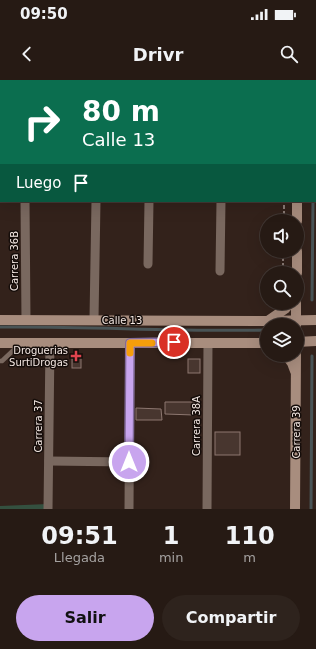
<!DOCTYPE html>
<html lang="es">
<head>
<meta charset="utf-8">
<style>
  body { margin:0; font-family:"DejaVu Sans",sans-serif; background:#2e231d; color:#f1f3f6; height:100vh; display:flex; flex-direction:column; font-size:15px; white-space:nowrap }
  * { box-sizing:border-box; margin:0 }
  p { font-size:13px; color:#a4a1a0 }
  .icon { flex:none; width:22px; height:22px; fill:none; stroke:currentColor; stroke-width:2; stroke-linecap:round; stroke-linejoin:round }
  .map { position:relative; height:429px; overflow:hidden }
  .sheet { display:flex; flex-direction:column; background:#261a14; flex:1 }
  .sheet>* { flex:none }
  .top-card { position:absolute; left:0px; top:0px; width:316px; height:122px; box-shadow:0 4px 16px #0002,0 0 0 1px #423834; background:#0b6e4f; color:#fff; overflow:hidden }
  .buttons { position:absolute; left:260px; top:134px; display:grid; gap:8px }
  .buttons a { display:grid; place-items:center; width:44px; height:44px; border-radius:50%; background:#261a14; box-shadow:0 4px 16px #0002,0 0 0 1px #423834; font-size:20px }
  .pin { position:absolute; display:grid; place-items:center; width:34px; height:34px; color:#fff; margin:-17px; border:2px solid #fff; border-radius:50%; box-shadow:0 1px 4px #0007 }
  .me { position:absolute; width:44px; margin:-22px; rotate:0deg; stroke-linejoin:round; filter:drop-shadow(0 0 3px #0008) }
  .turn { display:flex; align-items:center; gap:14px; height:84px; padding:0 16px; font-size:18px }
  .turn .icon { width:52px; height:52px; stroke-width:2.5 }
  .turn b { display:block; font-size:28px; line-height:34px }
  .then { display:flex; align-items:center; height:38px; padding:0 16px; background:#0003; gap:8px; font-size:15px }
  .eta { display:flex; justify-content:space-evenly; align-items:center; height:68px; text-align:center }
  .eta b { font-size:24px; font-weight:600; line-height:28px }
  .primary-button { display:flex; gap:8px; margin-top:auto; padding:8px 16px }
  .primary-button a { flex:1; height:46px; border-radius:24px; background:#c8a5ee; color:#111; font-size:16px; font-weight:600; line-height:46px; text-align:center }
  .primary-button a+a { background:#2e231d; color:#f1f3f6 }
  .status { display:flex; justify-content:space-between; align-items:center; height:28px; padding:0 20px; background:#261a14; direction:ltr }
  .status svg { height:11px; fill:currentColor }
  header { display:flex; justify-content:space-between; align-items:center; height:52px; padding:0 16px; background:#261a14; font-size:18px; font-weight:600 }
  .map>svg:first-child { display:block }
</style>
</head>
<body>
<div class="status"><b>09:50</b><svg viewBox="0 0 49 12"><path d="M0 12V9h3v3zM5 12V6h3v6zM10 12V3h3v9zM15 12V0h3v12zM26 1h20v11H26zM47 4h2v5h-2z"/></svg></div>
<header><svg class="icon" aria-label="back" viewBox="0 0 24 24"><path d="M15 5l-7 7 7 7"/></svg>Drivr<svg class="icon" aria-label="search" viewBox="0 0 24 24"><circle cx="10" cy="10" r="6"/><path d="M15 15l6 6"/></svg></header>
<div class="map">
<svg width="316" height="429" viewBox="0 0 316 429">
  <rect width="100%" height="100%" fill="#33221b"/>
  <!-- green -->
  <g fill="#34503f">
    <polygon points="0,0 99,0 1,1 0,70"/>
    <polygon points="48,424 48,429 0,429 0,426"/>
  </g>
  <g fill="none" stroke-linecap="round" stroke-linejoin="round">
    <!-- stream -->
    <g stroke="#495456" stroke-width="3">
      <polyline points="313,1 313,0"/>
      <polyline points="312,220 313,121"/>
      <path d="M0 247C89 246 178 252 267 250"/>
      <polyline points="311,429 312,276"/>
    </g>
  </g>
  <!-- building -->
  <g fill="#48362f" stroke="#8d7770">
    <rect x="72" y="275" width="9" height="13"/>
    <rect x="188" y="279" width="12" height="14"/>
    <polygon points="165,322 194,322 194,335 165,334"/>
    <polygon points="136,328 161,329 162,340 136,340"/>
    <rect x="215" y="352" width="25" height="23"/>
  </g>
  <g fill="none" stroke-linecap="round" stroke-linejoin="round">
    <!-- path -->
    <g stroke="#8a7b75" stroke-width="2" stroke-dasharray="4 2" stroke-linecap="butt">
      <polyline points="285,1 285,0"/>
      <polyline points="284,141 284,121"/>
      <polyline points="283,193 283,171"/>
    </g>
    <!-- lane -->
    <polyline stroke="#79685f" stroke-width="4.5" points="0,281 2,281 20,264"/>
    <!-- street -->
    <g stroke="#79685f" stroke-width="9">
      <polyline points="99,1 99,0"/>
      <polyline points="0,70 1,70"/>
      <polyline points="25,121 26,240"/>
      <polyline points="148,184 149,121"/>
      <polyline points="220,191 221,121"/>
      <polyline points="94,239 96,121"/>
      <polyline points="49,381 129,382"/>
      <polyline points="48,429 50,263"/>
      <polyline points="129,429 130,263"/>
      <polyline points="207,429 208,263"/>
    </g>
    <!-- secondary -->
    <g stroke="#a88d7e" stroke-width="10">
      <polyline points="296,0 296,1"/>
      <polyline points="297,141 297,121"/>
      <polyline points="297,193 297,171"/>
      <polyline points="0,240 267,241 316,240"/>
      <polyline points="269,240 285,229 290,223"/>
      <polyline points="296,245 296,223"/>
      <polyline points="297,262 316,261"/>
      <polyline points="0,263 267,263"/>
      <polyline points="286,275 292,283 295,291"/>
      <polyline points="295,429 296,275"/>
    </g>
  </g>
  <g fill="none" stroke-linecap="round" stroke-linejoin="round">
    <defs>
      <polyline id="route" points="129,382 130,263 174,262"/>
    </defs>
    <!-- route casing -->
    <use href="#route" stroke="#826b9b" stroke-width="10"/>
    <!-- route -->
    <use href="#route" stroke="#c8a5ee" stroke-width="7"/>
    <!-- slow -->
    <polyline stroke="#f59e0b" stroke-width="7" points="130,273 130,263 152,263"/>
  </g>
  <!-- markers -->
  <path fill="#e0444e" stroke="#150d0a" stroke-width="1.5" d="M74 270h4v4h4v4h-4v4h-4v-4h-4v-4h4z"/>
  <g text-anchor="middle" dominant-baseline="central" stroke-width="3" stroke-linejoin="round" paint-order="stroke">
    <!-- street labels -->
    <g font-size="10" fill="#f4e8e3" stroke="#150d0a">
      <text transform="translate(14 181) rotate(-90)">Carrera 36B</text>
      <text x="122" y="240">Calle 13</text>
      <text transform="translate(38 346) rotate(-90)">Carrera 37</text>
      <text transform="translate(196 346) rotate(-90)">Carrera 38A</text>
      <text transform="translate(296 352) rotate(-90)">Carrera 39</text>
    </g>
    <!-- poi labels -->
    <g font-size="10" fill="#f4e8e3" stroke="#150d0a" text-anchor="end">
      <text x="68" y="270">Droguerias<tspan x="68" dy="12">SurtiDrogas</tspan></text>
    </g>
  </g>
</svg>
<div class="buttons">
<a><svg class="icon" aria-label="sound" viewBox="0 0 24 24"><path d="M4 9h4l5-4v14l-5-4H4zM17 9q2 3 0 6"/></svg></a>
<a><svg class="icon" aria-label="search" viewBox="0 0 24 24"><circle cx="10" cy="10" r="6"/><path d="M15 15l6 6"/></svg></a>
<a><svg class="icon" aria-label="layers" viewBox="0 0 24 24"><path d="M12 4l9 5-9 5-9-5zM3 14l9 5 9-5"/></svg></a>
</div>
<div class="pin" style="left:174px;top:262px;background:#d93025"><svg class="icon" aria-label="arrive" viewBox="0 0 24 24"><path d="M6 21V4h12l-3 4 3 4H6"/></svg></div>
<svg class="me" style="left:129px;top:382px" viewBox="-20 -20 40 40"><circle r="17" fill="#c8a5ee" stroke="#fff" stroke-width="3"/><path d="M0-11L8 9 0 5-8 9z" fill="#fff"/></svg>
<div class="top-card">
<div class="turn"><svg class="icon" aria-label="right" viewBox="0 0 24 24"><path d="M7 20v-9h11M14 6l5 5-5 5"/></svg><div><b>80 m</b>Calle 13</div></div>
<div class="then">Luego<svg class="icon" aria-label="arrive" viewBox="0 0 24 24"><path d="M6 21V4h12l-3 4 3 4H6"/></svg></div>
</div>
</div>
<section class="sheet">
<div class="eta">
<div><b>09:51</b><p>Llegada</p></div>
<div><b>1</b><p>min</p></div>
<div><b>110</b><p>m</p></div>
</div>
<div class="primary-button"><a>Salir</a><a>Compartir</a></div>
</section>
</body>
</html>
